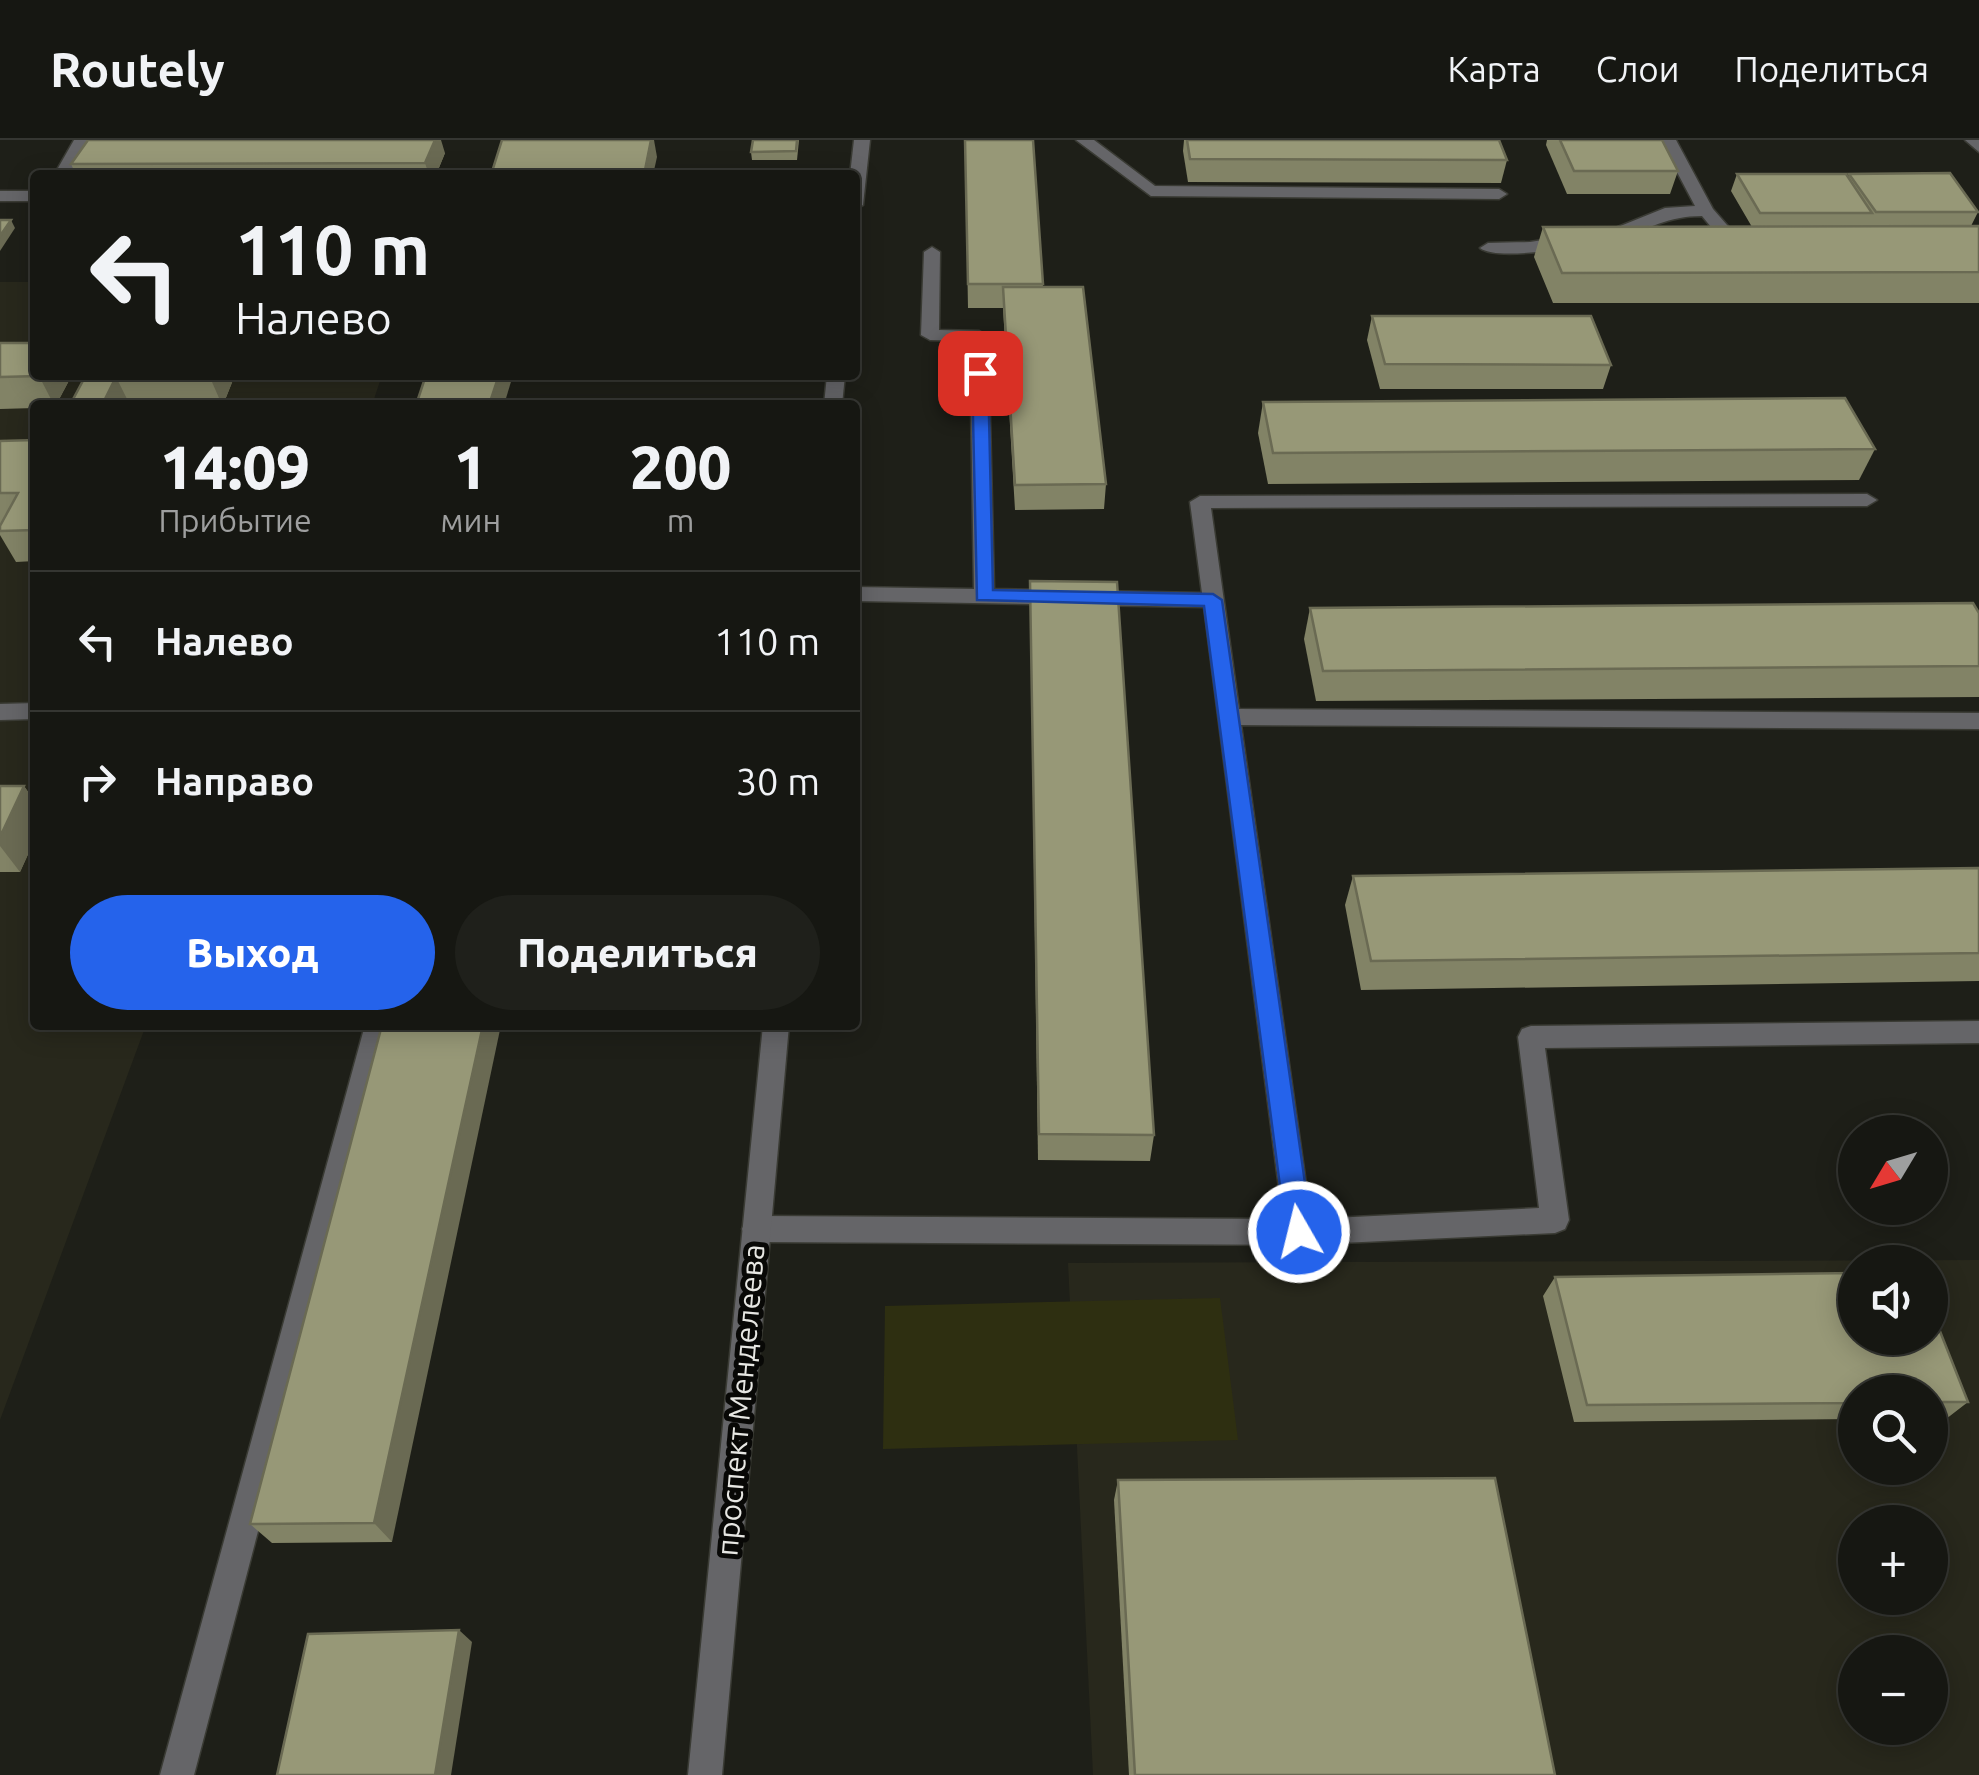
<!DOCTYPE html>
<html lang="ru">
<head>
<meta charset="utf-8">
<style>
  body { margin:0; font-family:Ubuntu,sans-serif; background:#1f201b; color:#f1f3f6; height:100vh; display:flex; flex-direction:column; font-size:38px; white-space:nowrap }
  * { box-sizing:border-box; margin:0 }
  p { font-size:32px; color:#9e9f9f }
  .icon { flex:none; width:55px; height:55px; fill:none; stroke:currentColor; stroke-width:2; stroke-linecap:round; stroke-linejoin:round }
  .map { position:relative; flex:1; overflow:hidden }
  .details { position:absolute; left:30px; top:260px; width:830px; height:630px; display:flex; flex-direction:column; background:#161712; border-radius:10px; box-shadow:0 5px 25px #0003,0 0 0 2px #353632 }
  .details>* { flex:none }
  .hud { position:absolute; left:30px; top:30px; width:830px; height:210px; border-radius:10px; box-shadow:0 5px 25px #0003,0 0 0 2px #353632; background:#161712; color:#f1f3f6; overflow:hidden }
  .needle { width:65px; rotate:232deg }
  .controls { position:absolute; left:1838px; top:975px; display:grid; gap:20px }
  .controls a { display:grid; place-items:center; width:110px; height:110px; border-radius:50%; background:#161712; box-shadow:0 5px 25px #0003,0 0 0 2px #353632; font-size:50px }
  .pin { position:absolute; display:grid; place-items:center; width:85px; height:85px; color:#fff; margin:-42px; border-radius:20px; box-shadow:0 5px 15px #0006 }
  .me { position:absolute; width:110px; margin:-55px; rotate:352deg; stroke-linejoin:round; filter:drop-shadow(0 0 8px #0008) }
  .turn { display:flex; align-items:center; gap:35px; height:210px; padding:0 40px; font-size:45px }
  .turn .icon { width:130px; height:130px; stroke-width:2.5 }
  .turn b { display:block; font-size:70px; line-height:85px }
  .eta { display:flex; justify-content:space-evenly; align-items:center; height:170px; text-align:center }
  .eta b { font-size:60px; font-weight:800; line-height:70px }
  .action { display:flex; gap:20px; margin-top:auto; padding:20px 40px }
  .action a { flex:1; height:115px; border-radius:60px; background:#2563eb; color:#fff; font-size:40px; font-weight:800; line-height:115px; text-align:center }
  .action a+a { background:#1f201b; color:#f1f3f6 }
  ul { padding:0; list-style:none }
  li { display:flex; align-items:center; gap:30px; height:140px; padding:0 40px; border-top:2px solid #353632 }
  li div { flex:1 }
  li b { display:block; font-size:38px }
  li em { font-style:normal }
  header { display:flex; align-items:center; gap:60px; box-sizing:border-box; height:140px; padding:0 50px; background:#161712; border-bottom:2px solid #353632 }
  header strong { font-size:48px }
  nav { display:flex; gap:55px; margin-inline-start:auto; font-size:35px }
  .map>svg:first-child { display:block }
</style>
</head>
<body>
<header>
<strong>Routely</strong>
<nav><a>Карта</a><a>Слои</a><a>Поделиться</a></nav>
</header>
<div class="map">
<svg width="1979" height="1635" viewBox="0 0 1979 1635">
  <rect width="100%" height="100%" fill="#1e1f18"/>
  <!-- built -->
  <g fill="#28281c" fill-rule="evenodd">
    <polygon points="0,142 35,142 35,235 382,235 372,265 35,265 35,885 146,885 0,1280"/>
    <path d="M1979 1120V1635H1093L1068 1123ZM1855 1122H1930V1198H1855ZM1855 1252H1930V1328H1855ZM1855 1382H1930V1458H1855ZM1855 1512H1930V1588H1855Z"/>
  </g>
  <!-- green -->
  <polygon fill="#2e2f11" points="1220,1158 1238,1300 883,1309 885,1166"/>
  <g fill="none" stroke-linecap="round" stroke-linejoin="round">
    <defs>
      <g id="service">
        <polygon points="74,0 90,0 70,35 54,35"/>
        <polygon points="1076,0 1094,0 1155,46 1499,49 1507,54 1499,59 1151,56"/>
        <path d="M1660 0H1676L1713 69 1741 101 1751 102V110H1730L1702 76C1667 76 1651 89 1619 97 1592 104 1500 123 1480 108L1488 103 1530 102 1613 89 1665 68 1695 66Z"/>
        <polygon points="1965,0 1979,0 1979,12"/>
        <rect x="0" y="51" width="35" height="10"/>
        <polygon points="932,107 940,112 939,190 979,191 988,196 994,449 1202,453 1190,362 1200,356 1867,354 1877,360 1867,366 1211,368 1239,569 1979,573 1979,589 1241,585 1311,1079 1539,1068 1518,897 1522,889 1531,886 1979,881 1979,903 1545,908 1569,1080 1565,1089 1555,1093 1299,1105 756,1102 746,1098 742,1089 746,1080 756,1076 1283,1079 1204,467 855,461 855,447 974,449 970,201 930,200 921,195 924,112"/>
        <polygon points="35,563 35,579 0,580 0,564"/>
        <polygon points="365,885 391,885 194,1635 160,1635"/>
      </g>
      <g id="tertiary">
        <polygon points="854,0 870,0 863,65 855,70 855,35 850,35"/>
        <polygon points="827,235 845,235 842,265 824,265"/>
        <polygon points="763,885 789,885 722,1635 688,1635"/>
      </g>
    </defs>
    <!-- service casing -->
    <use href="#service" stroke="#3a3b34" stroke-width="3"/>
    <!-- tertiary casing -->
    <use href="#tertiary" stroke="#3a3b34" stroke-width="3"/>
    <!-- service -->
    <use href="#service" fill="#656568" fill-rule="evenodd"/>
    <!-- tertiary -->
    <use href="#tertiary" fill="#656568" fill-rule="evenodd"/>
  </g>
  <!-- wall -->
  <g fill="#828366">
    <polygon points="799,0 797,20 752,20 751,12"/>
    <polygon points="965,0 1033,0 1043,147 1106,344 1104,369 1015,370 1003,168 968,168"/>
    <polygon points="1184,0 1499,0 1507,20 1501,43 1188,42 1183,11"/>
    <polygon points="1547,0 1662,0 1678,31 1670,54 1567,54 1546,5"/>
    <polygon points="445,13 436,35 76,35 71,24"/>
    <polygon points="1737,34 1848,37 1849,34 1978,72 1971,86 1979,86 1979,163 1553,163 1534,117 1543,87 1752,87 1731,51"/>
    <polygon points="1372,176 1611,225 1603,249 1380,249 1367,200"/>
    <polygon points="0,203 72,235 56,265 35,265 35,268 0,269"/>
    <polygon points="86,235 235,235 223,265 70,265"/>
    <polygon points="1263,262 1875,309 1859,340 1268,344 1258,293"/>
    <polygon points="35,300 35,421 16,422 0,395 0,301"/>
    <polygon points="1030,441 1154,995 1150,1021 1038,1020"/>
    <polygon points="1310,468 1979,473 1979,557 1316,561 1304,499"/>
    <polygon points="0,646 24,646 35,662 35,699 20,732 0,732"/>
    <polygon points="1979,728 1979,841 1361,850 1345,765 1353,736"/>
    <polygon points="382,885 392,1402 272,1403 250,1384"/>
    <polygon points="1555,1137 1968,1262 1946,1279 1930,1279 1930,1252 1855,1252 1855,1279 1574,1282 1543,1156"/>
    <polygon points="1118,1340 1555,1635 1129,1635 1114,1360"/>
  </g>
  <!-- shaded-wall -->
  <g fill="#6a6a53">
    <polygon points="435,0 441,0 445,13 436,35 429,35 425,23"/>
    <polygon points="651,0 654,0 657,17 653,35 644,35"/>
    <polygon points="11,80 15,88 0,111 0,96"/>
    <polygon points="39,235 72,235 56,265 54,265 39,236"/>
    <polygon points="209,235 235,235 223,265 222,265"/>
    <polygon points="499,235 513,235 504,265 489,265"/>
    <polygon points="116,237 130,265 102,265"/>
    <polygon points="24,646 35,662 35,699 20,732 0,706 0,697"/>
    <polygon points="483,885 501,885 392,1402 374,1383"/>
    <polygon points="459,1490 472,1502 451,1635 435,1635"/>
  </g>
  <!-- building -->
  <g fill="#979877" stroke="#6a6a53" stroke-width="2.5">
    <polygon points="88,0 435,0 425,23 71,24"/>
    <polygon points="502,0 651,0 644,35 491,35"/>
    <polygon points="753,0 797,0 796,11 751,12"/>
    <polygon points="965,0 1033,0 1043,144 968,144"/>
    <polygon points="1187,0 1499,0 1507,20 1190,19"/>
    <polygon points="1560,0 1662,0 1678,31 1574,31"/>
    <polygon points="787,31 787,35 746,35 747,32"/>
    <polygon points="1950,33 1978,72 1876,72 1849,34"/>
    <polygon points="1737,34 1846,34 1872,73 1760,73"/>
    <polygon points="0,80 11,80 0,96"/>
    <polygon points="1979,86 1979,132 1562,133 1543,87"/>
    <polygon points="1003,147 1083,147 1106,344 1015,345"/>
    <polygon points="1372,176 1591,176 1611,225 1385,224"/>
    <polygon points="0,203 35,203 35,235 39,235 39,236 0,237"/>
    <polygon points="86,235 209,235 116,237 102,265 70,265"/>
    <polygon points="426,235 499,235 489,265 416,265"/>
    <polygon points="1845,258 1875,309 1273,313 1263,262"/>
    <polygon points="35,300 35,390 0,391 0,386 18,353 0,353 0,301"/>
    <polygon points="1030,441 1117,442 1154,995 1039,994"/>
    <polygon points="1973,463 1979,473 1979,526 1323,531 1310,468"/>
    <polygon points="0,646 24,646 0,697"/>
    <polygon points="1979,728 1979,813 1371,821 1353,736"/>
    <polygon points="382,885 483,885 374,1383 250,1384"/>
    <polygon points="1855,1133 1855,1198 1930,1198 1930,1166 1968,1262 1930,1262 1930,1252 1855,1252 1855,1263 1587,1265 1555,1137"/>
    <polygon points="1495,1338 1555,1635 1135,1635 1118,1340"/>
    <polygon points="459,1490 435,1635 277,1635 308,1494"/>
  </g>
  <!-- route -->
  <polygon fill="#2563eb" stroke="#184099" stroke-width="2.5" points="980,228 988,233 993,450 1213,454 1222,460 1312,1092 1308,1100 1299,1103 1290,1100 1286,1092 1204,466 977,460 972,233"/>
  <g text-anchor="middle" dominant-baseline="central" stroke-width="10" stroke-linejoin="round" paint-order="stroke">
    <!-- near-street labels -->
    <g font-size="30" fill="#e7e7e3" stroke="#080806">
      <text transform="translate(740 1260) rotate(-85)">проспект Менделеева</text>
    </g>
  </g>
</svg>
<div class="controls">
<a><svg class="needle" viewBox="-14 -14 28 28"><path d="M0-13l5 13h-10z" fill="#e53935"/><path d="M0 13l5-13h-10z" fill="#9e9f9f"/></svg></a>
<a><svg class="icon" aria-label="sound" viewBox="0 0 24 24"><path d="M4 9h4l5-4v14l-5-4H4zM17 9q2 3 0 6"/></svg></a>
<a><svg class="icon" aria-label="search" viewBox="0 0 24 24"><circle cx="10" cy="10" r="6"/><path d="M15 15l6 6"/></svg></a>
<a>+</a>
<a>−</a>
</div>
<div class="pin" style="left:980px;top:233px;background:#d93025"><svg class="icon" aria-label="arrive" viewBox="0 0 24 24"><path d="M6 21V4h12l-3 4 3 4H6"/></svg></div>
<svg class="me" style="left:1299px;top:1092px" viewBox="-20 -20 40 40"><circle r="17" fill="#2563eb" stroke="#fff" stroke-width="3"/><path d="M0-11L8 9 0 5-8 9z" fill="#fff"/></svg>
<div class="hud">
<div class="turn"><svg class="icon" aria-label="left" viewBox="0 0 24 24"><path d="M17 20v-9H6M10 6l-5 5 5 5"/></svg><div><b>110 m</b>Налево</div></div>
</div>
<section class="details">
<div class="eta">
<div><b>14:09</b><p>Прибытие</p></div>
<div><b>1</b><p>мин</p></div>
<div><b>200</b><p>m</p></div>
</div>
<ul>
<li><svg class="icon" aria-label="left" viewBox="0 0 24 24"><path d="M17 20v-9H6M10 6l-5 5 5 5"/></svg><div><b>Налево</b></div><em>110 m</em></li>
<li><svg class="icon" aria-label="right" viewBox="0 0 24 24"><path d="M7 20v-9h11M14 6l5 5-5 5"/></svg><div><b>Направо</b></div><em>30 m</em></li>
</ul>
<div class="action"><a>Выход</a><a>Поделиться</a></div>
</section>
</div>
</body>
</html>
